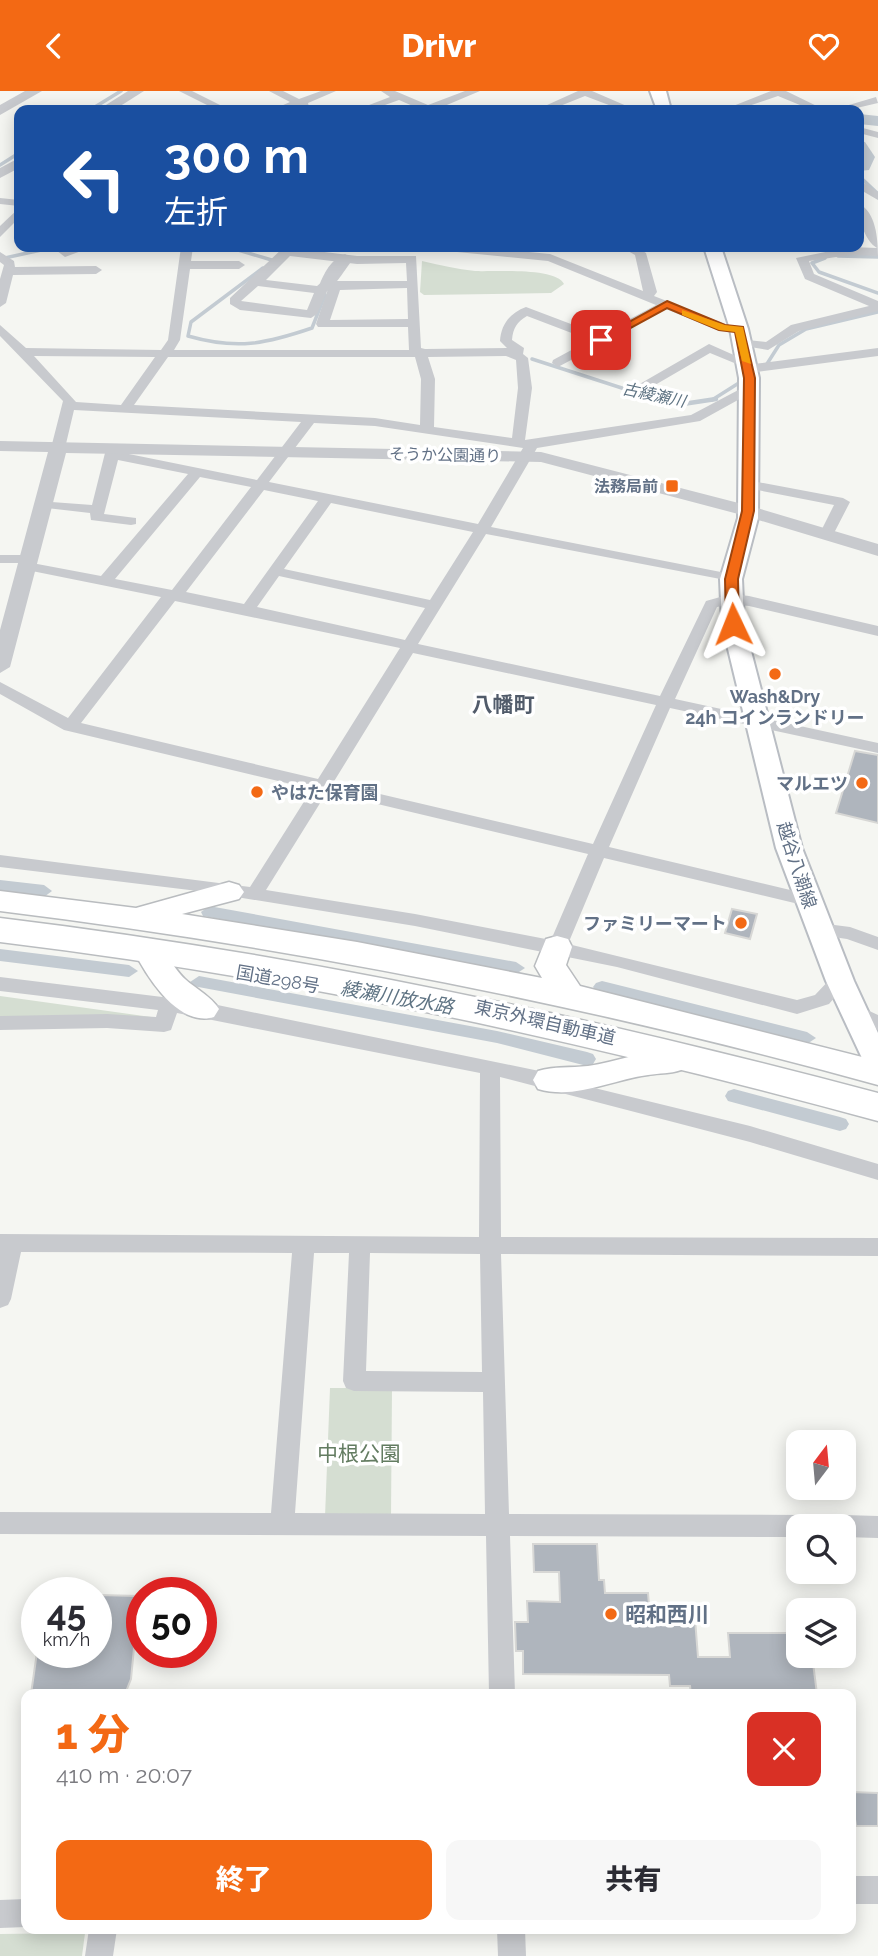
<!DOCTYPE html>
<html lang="ja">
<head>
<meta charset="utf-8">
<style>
  body { margin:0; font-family:Raleway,"Noto Sans JP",sans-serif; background:#f7f7f7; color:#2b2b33; height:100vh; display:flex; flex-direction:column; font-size:26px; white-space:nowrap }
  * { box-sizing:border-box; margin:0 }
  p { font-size:23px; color:#7c7c81 }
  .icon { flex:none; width:38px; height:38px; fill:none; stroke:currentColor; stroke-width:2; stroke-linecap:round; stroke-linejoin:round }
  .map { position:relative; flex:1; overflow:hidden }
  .details { position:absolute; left:21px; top:1598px; width:835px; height:245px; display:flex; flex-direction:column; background:#fff; border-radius:14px; box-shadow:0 4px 18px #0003 }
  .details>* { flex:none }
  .hud { position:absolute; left:14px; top:14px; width:850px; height:147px; border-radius:14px; box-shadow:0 4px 18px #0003; background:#1a4fa0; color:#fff; overflow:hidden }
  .needle { width:46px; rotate:16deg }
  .fabs { position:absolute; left:786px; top:1339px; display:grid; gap:14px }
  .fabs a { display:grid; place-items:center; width:70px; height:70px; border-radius:14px; background:#fff; box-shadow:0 4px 18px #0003; font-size:35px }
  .speed { position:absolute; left:21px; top:1486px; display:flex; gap:14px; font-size:35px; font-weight:700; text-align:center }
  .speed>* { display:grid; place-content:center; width:91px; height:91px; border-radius:50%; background:#fff; box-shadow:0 4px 18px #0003; line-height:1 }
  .speed small { font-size:18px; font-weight:400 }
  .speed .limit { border:10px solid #d22; background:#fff; color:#111 }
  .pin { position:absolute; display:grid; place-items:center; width:60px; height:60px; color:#fff; margin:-30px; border-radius:14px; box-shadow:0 4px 10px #0006 }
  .me { position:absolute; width:77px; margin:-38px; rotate:358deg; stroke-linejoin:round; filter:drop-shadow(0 0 5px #0008) }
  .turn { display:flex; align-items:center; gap:24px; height:147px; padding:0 35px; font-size:32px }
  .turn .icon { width:91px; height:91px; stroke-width:2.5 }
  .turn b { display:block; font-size:49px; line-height:60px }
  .round { display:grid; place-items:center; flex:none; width:74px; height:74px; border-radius:14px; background:#f7f7f7 }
  .head { display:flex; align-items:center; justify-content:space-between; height:119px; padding:0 35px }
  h1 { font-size:42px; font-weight:800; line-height:52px; color:#f36914 }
  .action { display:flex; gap:14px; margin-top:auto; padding:14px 35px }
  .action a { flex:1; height:80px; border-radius:14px; background:#f36914; color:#fff; font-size:28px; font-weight:800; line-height:80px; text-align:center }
  .action a+a { background:#f7f7f7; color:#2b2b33 }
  header { display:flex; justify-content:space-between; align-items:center; height:91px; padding:0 35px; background:#f36914; color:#fff; font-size:32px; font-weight:800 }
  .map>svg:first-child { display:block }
</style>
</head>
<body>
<header><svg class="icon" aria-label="back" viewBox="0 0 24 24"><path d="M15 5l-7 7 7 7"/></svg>Drivr<svg class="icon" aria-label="heart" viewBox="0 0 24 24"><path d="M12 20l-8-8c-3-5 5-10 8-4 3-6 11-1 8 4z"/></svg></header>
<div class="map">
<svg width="878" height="1865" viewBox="0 0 878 1865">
  <rect width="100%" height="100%" fill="#f5f6f2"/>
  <!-- green -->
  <g fill="#d5ded2">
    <path d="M422 170C439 174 457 178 475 180 494 181 556 176 564 193L551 202 424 204 420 201Z"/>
    <polygon points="0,905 151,926 0,925"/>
    <polygon points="330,1297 392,1297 391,1426 325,1426"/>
    <polygon points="85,1842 82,1865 0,1865 0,1843"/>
  </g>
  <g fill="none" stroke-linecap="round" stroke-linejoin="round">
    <!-- stream-far1 -->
    <g stroke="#c3cbd2" stroke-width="3.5">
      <polyline points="90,19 121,0"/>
      <polyline points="0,74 19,62"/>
      <polyline points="859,83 863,75"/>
      <polyline points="859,85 878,103"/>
      <polyline points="228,156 275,170"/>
      <polyline points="838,165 878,166"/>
      <polyline points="825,167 812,172 819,181 878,202"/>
      <polyline points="0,168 55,156"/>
      <path d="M263 177 191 231 188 245C237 259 265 253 312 237L325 204"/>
      <polyline points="532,268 659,309"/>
      <polyline points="765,276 779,254 806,238 878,221"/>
      <polyline points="712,309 742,290"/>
    </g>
    <!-- stream -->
    <polyline stroke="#c3cbd2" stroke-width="4.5" points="652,308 683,313 716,308"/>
    <!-- canal -->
    <g fill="#c3cbd2" fill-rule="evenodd">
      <polygon points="0,789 44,794 52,800 44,806 0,801"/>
      <polygon points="209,815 516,871 525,877 516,883 203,825 201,821"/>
      <polygon points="0,858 129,874 138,880 129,886 0,870"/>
      <polygon points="199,885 497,940 587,961 593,963 596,968 593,973 587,975 497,952 193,895 190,891"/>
      <polygon points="602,890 807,941 816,947 807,953 596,900 593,896 596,892"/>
      <polygon points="734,998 840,1026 846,1028 849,1033 846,1038 840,1040 728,1010 725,1005 728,1000"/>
    </g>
    <!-- river -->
    <g fill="#c3cbd2" fill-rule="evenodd">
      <polygon points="859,23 878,25 878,35 859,33"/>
      <polygon points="859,50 865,51 875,66 869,79 859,80"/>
    </g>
  </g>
  <!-- building -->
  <g fill="#afb5bd" stroke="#d7d7d5" stroke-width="2">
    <polygon points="855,660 878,664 878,732 836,722"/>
    <polygon points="732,818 757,823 750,848 725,842"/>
    <polygon points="533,1453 597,1453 599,1489 604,1489 605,1502 648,1502 649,1514 694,1515 698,1566 730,1566 728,1542 798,1542 798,1564 812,1564 817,1603 691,1603 690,1595 670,1595 669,1584 523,1583 523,1560 516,1560 515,1531 528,1531 527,1510 560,1511 559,1481 534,1481"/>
    <polygon points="98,1504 139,1505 131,1588 125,1603 31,1603 37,1561 96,1561"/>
    <polygon points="851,1701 878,1702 878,1735 856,1735"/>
  </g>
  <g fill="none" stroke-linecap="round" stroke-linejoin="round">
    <defs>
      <g id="secondary">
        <polygon points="650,0 666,0 671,19 657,19"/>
        <polygon points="704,156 721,156 748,238 759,287 758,427 742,488 744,533 802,757 854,890 878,942 878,983 868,980 826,890 776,757 722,533 720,488 738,427 739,287 730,238"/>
      </g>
      <g id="trunk">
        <path d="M229 791 239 794 244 801 239 808 182 823 357 851 542 887 535 875 546 848 557 845 568 848 572 856 566 874 580 895 878 970V994C588 914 299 857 0 820V800L136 817Z"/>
        <path d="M153 857C169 862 173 877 185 888 196 898 211 905 219 918L214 926C181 936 152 893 138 868L142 860Z"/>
        <path d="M670 959 681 963 686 971 681 979C670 983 660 982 648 984 611 989 575 1009 538 998L533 989 538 980C554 975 570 977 588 975 616 971 641 960 670 959Z"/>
      </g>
      <path id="motorway" d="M0 827C298 863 588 925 878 1002V1030C588 951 298 887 0 851Z"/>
    </defs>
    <!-- secondary casing -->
    <use href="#secondary" stroke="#b9bdc3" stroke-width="4"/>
    <!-- trunk casing -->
    <use href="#trunk" stroke="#b9bcbf" stroke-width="3"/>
    <!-- motorway casing -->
    <use href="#motorway" stroke="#b9bcbf" stroke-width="3"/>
    <!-- minor -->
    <g fill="#c8cace" fill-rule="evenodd">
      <polygon points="179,0 192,0 230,19 217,19"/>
      <path d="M269 0H283L299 8 321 0H336L308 12 309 16C297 17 285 19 272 19L290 11Z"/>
      <polygon points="381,0 395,0 428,14 465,0 480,0 435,19 422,19 399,9 371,19 356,19 390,6"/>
      <polygon points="578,0 592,0 636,19 622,19 585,5 550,19 536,19"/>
      <polygon points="771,0 786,0 825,19 812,19 778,5 737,19 723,19"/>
      <polygon points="876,6 878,12 848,19 832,19"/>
      <polygon points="114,11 130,17 131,19 110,16 110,12"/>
      <polygon points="859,36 878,41 878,47 859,42"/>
      <polygon points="859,89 878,101 878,109 859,98"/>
      <polygon points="0,107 19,109 19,115 0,113"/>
      <path d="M859 113C876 121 878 148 878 165L850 164 809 170 814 183 878 210V220L799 240 768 259 738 254V248L766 251 791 234 869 215 805 188 796 167 850 156 877 157C864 149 859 128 859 113Z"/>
      <polygon points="19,117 19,127 0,146 0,135"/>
      <polygon points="52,156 92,156 65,166"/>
      <path d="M181 156H193L191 170H239L245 174 239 178H190L180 249 174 259H409L408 236H318L316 233 328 198 317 223 311 227 240 219 230 213V207L284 156 357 165H416L421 257 425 258 507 257 500 250C501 233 510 222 526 216L600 244 656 214 548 170 447 160 441 156H478L550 163 643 200 635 164 621 156H636L646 162 657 201 654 205 725 233 743 235V241L719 240 666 218 558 276 552 272 553 269 590 249 527 225C517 231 513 237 512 249L524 257 523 263 528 267 532 297 525 349 691 324 744 296 756 299 700 330 537 357 491 436 731 483 736 485V491L486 443 418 553 660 605 706 510 731 503 749 505 878 535V545L749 515 731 513 717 516 675 608 878 652V662L670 617 609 756 807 803 813 805 816 809 813 813 807 815 604 767 568 853 797 909 815 904 833 885H847L849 890 829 913 797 923 617 876 415 835 206 801 0 776V764L250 796 312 698 64 639 0 603V591L68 627 161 506 22 478 21 472H0V464H29L36 468 32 472 101 485 188 383 118 369 104 423 136 427V433L131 434 91 429 90 422 38 416V410L92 414 106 358 113 354 118 355 119 361 257 389 301 331 74 319 65 357 58 361 51 357 63 310 0 245V234L26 257 161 259 168 249ZM290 165 357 173 406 172 407 190H323L317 195 266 189ZM258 195 314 202 307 219 241 210ZM407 197 408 228 330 229 340 199ZM34 265 155 266 121 314 76 311ZM506 265 516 269 518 297 512 347 434 336 435 288 428 266ZM168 266H415L421 288 420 334 375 327 134 314ZM314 332 375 335 523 357 478 433 269 391ZM200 386 251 396 172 499 115 488ZM264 399 318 410 244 513 186 501ZM331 412 473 441 430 509 284 478ZM279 485 425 517 405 549 257 516ZM175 510 400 557 318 688 81 632ZM413 562 656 614 593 753 333 692ZM327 701 588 763 551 849 415 823 266 799Z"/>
      <polygon points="0,161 14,170 15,176 96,175 102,179 96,183 13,184 6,212 0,216 0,188 4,174 0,171"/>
      <polygon points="709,253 754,273 878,257 878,265 749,282 744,281 744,276 710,262 643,301 631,298"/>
      <polygon points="747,389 843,407 850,411 833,444 826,448 819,444 834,414 742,396 740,393"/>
      <polygon points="819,832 850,836 878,846 878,859 847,848 813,843 810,838"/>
      <path d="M0 886 203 911 549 982 574 992 750 1035 878 1073V1089L750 1051 500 986 501 1146 878 1147V1165L501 1163 509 1423 803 1424 811 1427 815 1435H798V1446L510 1445 515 1603H489L486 1445 0 1443V1421L271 1422 292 1162 21 1161 11 1208 8 1214 0 1217V1143L479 1146 480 982 177 922 171 939 164 941 107 937 0 939V925L107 923 156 926 158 919 0 900ZM314 1162H349L343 1290 346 1297 354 1300 483 1301 485 1423 295 1422ZM370 1162 480 1163 482 1281 366 1280Z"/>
      <polygon points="852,912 878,924 878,939 845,924 842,919 845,914"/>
      <polygon points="844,1424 878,1425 878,1447 844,1446 844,1435 832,1435 836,1427"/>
      <rect x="850" y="1785" width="28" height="28"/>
      <polygon points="26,1808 26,1836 0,1837 0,1809"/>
      <polygon points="89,1838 117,1838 113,1865 85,1865"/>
      <polygon points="497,1838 525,1838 526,1865 498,1865"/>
    </g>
    <!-- tertiary -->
    <g fill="#c8cace" fill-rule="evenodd">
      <polygon points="25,0 42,0 0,24 0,14"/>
      <polygon points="128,0 144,0 114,19 98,19"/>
      <polygon points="19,67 19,77 0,87 0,77"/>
      <path d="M345 163 353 168C347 176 333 198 327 200L322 198 319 195C324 182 331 168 345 163Z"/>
      <polygon points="0,350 541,361 754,416 878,453 878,465 742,424 541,371 66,362 10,576 0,582 0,539 48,361 0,360"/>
    </g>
    <!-- secondary -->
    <use href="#secondary" fill="#fff" fill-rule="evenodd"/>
    <!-- trunk -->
    <use href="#trunk" fill="#fff" fill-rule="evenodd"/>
    <!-- motorway -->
    <use href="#motorway" fill="#fff" fill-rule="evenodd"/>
  </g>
  <!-- route -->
  <polygon fill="#f36914" stroke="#9e440d" stroke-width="2" points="667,210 725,234 743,236 755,287 754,420 738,488 739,533 733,537 726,533 725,488 742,420 744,287 735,241 719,239 667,217 605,251 596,249"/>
  <!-- slow -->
  <polygon fill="#f59e0b" points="682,219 725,234 743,236 751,273 742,270 735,241 719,239 682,224"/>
  <!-- markers -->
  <g fill="#f36914" stroke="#fff" stroke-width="2.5">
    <rect x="665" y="388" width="14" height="14" rx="3.5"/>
    <circle cx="775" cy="583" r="7"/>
    <circle cx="862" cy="692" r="7"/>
    <circle cx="257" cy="701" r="7"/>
    <circle cx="741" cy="832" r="7"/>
    <circle cx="611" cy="1523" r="7"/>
  </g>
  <g text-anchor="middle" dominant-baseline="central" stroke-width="7" stroke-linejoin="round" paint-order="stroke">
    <!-- far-water labels -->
    <g font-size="16" font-style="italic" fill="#5e7383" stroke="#fff">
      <text transform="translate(654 304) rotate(12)">古綾瀬川</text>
    </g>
    <!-- far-street labels -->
    <g font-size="16" fill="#627186" stroke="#fff">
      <text transform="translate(445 364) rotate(1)">そうか公園通り</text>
    </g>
    <!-- far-poi labels -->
    <g font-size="16" font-weight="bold" fill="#627186" stroke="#fff" text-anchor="end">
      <text x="658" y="395">法務局前</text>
    </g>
    <!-- poi labels -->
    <g font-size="18" font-weight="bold" fill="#627186" stroke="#fff" text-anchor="end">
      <text x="775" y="605" text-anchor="middle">Wash&amp;Dry<tspan x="775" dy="21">24h コインランドリー</tspan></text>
      <text x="848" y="692">マルエツ</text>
      <text x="271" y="701" text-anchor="start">やはた保育園</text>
      <text x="727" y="832">ファミリーマート</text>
    </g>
    <!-- street labels -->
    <g font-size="18" fill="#627186" stroke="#fff">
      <text transform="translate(797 774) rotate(72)">越谷八潮線</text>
      <text transform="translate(278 888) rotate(10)">国道298号</text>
      <text transform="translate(545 931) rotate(13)">東京外環自動車道</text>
    </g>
    <!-- water labels -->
    <g font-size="19" font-style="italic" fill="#5e7383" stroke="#fff">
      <text transform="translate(397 906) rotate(10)">綾瀬川放水路</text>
    </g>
    <!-- quarter labels -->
    <g font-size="21" font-weight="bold" fill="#515b6a" stroke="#fff">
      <text x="503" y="613">八幡町</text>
    </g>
    <!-- near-park labels -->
    <g font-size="21" fill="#637c61" stroke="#fff">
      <text x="359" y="1362">中根公園</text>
    </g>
    <!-- near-poi labels -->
    <g font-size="21" font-weight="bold" fill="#627186" stroke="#fff" text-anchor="start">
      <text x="625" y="1523">昭和西川</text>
    </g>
  </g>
</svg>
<div class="fabs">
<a><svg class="needle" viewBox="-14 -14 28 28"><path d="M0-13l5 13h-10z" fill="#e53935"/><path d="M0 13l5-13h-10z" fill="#7c7c81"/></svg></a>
<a><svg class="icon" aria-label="search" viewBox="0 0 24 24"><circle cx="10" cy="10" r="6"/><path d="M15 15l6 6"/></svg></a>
<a><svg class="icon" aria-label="layers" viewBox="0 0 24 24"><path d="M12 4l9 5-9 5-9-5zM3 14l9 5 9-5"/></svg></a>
</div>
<div class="speed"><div>45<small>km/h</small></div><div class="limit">50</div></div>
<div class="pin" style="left:601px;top:249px;background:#d93025"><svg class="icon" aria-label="arrive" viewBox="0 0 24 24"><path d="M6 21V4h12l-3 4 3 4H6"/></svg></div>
<svg class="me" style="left:733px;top:533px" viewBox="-20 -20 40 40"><path d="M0-17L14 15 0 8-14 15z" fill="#f36914" stroke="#fff" stroke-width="4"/></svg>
<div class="hud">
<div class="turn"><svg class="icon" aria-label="left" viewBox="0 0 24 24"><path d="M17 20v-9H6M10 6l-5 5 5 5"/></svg><div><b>300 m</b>左折</div></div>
</div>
<section class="details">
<div class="head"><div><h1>1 分</h1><p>410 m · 20:07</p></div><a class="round" style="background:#d93025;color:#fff"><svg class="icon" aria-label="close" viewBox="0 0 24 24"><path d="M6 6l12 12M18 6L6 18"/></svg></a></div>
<div class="action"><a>終了</a><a>共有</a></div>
</section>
</div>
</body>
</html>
